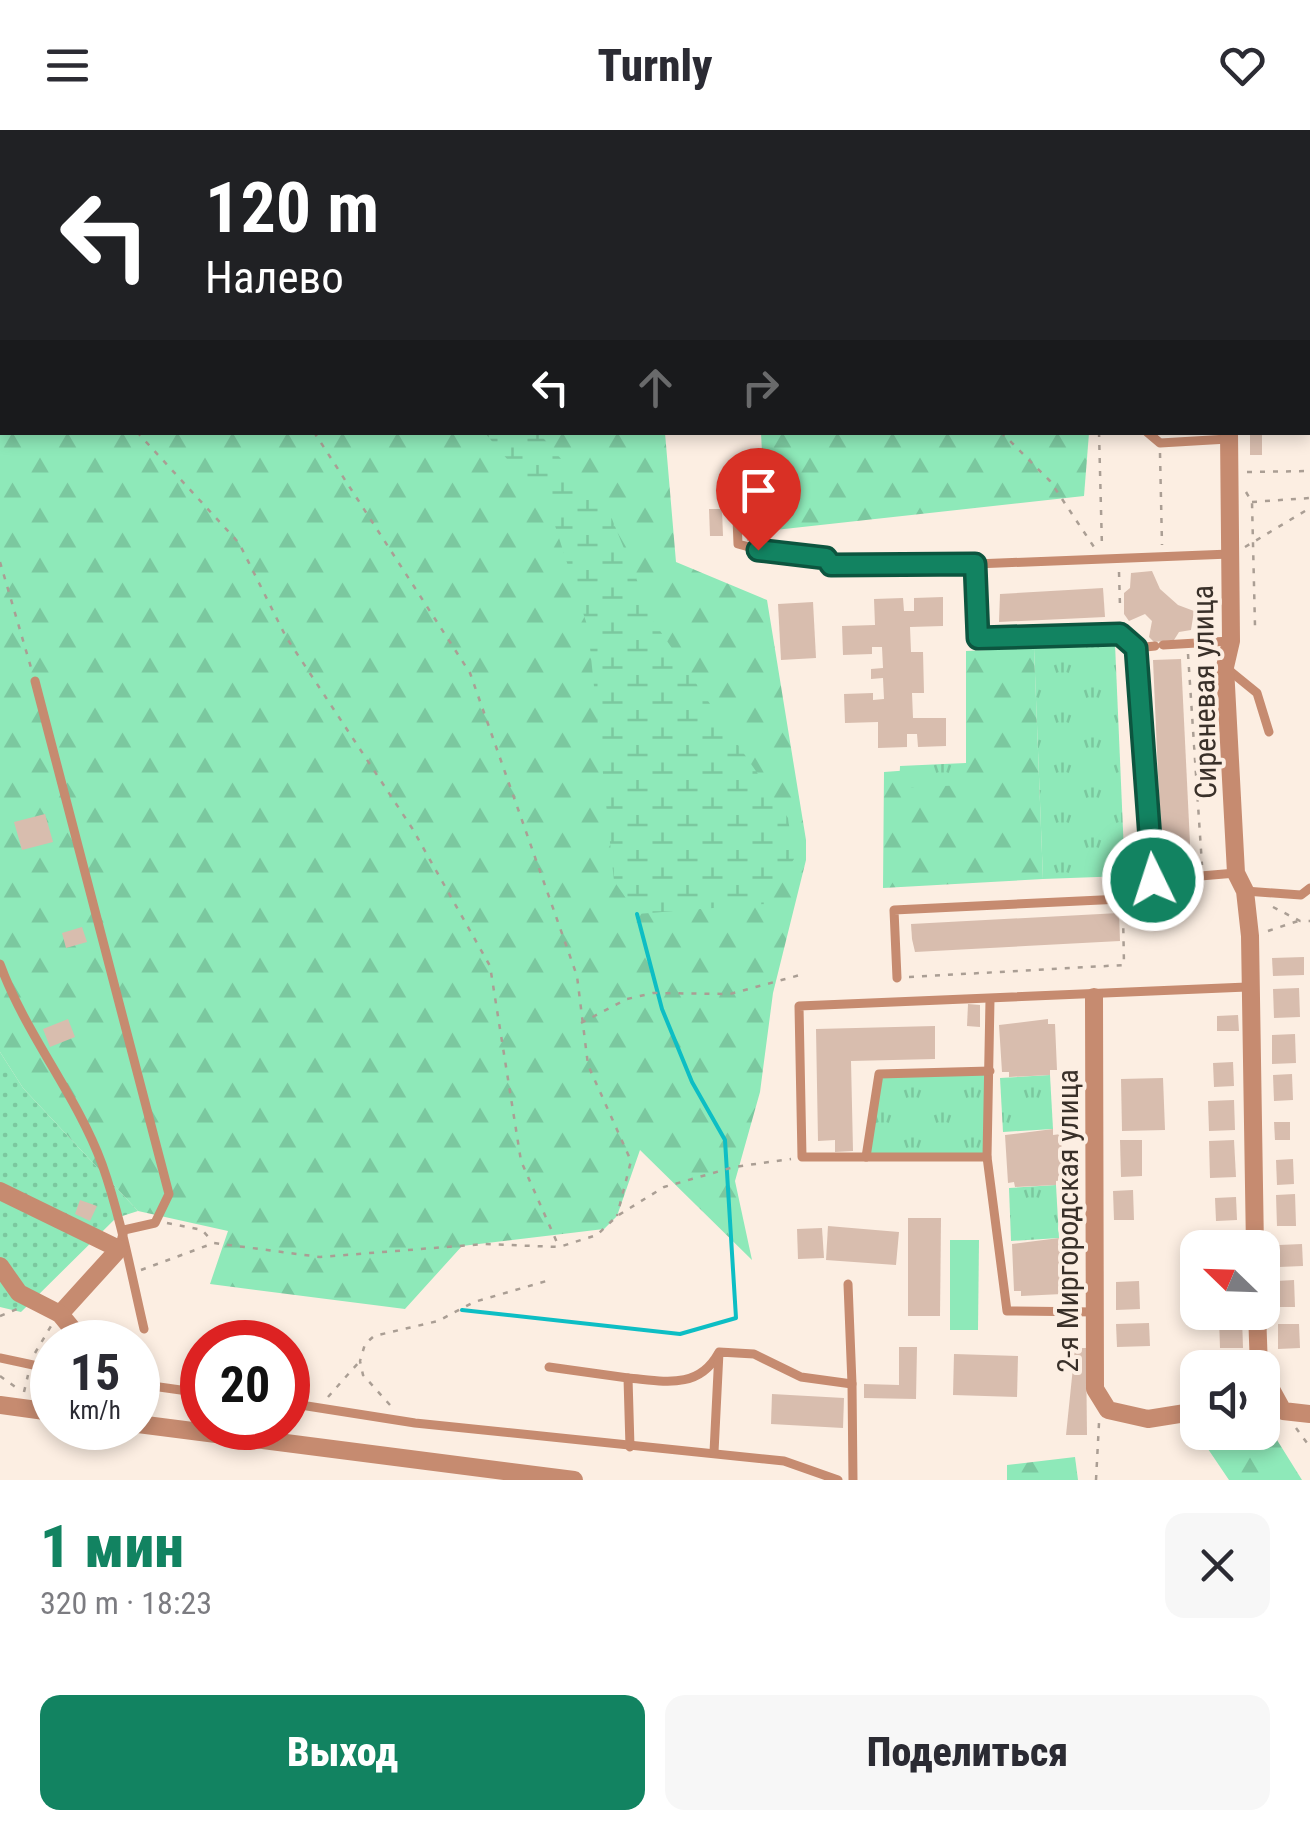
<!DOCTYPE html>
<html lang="ru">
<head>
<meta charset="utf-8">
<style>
  body { margin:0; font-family:"Roboto Condensed",sans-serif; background:#f7f7f7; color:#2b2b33; height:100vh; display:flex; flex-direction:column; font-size:38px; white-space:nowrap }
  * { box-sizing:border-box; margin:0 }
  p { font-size:32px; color:#7c7c81 }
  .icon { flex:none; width:55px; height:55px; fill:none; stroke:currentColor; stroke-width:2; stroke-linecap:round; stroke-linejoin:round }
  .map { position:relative; height:1350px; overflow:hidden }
  .details { display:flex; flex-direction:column; background:#fff; flex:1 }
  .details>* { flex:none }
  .hud { position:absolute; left:0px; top:0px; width:1310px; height:305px; box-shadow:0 5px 15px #0003; background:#202124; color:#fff; overflow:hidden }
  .needle { width:65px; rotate:293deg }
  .controls { position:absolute; left:1180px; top:1100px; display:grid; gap:20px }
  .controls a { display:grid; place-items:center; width:100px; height:100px; border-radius:20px; background:#fff; box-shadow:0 5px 15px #0003; font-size:50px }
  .speed { position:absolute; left:30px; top:1190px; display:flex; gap:20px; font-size:50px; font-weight:700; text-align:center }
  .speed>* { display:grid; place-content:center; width:130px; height:130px; border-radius:50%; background:#fff; box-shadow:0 5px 15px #0003; line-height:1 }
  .speed small { font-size:25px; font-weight:400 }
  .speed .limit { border:15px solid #d22; background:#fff; color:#111 }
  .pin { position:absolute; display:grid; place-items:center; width:85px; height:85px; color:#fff; margin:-102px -42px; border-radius:50% 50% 50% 0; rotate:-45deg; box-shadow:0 0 10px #0007 }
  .pin .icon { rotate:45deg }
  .me { position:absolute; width:110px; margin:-55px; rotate:356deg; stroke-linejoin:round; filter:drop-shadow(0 0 8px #0008) }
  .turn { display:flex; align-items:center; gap:35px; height:210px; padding:0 40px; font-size:45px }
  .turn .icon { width:130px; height:130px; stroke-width:2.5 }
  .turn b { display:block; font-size:70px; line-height:85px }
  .lanes { display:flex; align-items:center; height:95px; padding:0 40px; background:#0003; justify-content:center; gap:50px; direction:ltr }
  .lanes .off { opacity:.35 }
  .round { display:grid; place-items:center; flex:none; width:105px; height:105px; border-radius:20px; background:#f7f7f7 }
  .summary { display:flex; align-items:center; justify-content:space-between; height:170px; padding:0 40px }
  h1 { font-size:60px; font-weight:800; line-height:75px; color:#128361 }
  .button { display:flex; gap:20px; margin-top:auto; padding:20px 40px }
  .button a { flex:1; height:115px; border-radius:20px; background:#128361; color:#fff; font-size:40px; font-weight:800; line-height:115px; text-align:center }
  .button a+a { background:#f7f7f7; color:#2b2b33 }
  header { display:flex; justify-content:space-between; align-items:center; height:130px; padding:0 40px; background:#fff; font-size:45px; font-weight:800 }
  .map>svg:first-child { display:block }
</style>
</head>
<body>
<header><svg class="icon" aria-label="menu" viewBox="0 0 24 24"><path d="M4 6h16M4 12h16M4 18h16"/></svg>Turnly<svg class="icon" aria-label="heart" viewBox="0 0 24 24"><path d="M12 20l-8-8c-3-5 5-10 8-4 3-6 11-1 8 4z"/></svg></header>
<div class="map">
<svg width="1310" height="1350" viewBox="0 0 1310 1350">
  <defs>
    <pattern id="grass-dots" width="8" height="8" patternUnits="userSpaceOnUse" patternTransform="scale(2.5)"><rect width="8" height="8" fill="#8ee9b9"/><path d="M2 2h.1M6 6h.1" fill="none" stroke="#7bc89f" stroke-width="1.8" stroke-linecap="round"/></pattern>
    <pattern id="forest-firs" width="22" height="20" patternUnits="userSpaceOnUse" patternTransform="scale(2.5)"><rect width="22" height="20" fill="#8ee9b9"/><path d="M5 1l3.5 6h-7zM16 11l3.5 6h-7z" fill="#7bc89f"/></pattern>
    <pattern id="wetland-marsh" width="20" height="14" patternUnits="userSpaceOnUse" patternTransform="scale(2.5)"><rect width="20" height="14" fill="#8ee9b9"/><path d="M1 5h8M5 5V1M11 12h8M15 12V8" fill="none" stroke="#7bc89f"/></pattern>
    <pattern id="park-tufts" width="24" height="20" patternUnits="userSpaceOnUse" patternTransform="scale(2.5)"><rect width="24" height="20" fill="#8ee9b9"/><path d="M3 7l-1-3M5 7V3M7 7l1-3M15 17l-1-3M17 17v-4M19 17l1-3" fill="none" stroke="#7bc89f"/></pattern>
  </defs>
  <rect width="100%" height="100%" fill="#fceee2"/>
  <!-- grass -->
  <polygon fill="url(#grass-dots)" points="0,922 23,958 138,1081 116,1088 21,1182 0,1177"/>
  <!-- forest -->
  <g fill="url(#forest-firs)">
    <polygon points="0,0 958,0 2,2 2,302 665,303 676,432 767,470 806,710 806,730 773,863 760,962 735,1051 752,1130 640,1020 617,1086 604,1099 462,1116 405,1179 210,1154 228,1101 138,1081 23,958 0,922"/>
    <polygon points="761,303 1089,303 1084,366 766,401"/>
    <polygon points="1034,518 1043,749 883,758 884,642 966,636 966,521"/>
    <polygon points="1267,1294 1302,1350 1229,1350 1208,1319 1246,1303 1262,1302"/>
    <polygon points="1075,1327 1078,1350 1007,1350 1007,1335"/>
  </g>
  <!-- wetland -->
  <polygon fill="url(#wetland-marsh)" points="485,303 539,303 612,389 654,492 788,688 794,729 765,774 637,784 614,751 588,498 550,380"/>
  <!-- park -->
  <g fill="url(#park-tufts)">
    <polygon points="1115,514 1125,746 1043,749 1034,518"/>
    <polygon points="966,633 966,655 899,658 900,636"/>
    <polygon points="990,941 987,1027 866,1027 879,944"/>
    <polygon points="1050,945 1053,999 1003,1002 1000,948"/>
    <polygon points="1056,1055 1059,1108 1011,1111 1009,1058"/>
  </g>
  <!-- pitch -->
  <polygon fill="#8ee9b9" points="950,1110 979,1110 978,1200 950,1200"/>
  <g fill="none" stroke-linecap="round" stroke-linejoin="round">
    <!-- stream -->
    <polyline stroke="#0dbec4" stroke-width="4" points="462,1180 680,1204 736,1188 725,1010 692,952 662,879 637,784"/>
  </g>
  <!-- building -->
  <g fill="#d8bdae">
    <rect x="1250" y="302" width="12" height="23"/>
    <polygon points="742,323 758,323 762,410 747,411"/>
    <polygon points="709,379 722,379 723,406 710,406"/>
    <polygon points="1152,441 1160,459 1178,475 1194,481 1191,500 1179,502 1174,510 1154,512 1149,507 1152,491 1145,484 1129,491 1124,484 1124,463 1130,458 1131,443"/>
    <polygon points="1103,458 1105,487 999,492 1000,464"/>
    <polygon points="943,467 943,496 910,497 911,522 923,522 924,563 912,563 913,588 946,588 946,616 918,617 917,604 907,604 907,617 878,618 878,592 845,593 844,564 873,563 873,570 884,569 883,548 871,549 871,539 883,538 882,517 872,517 872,524 843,525 842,496 875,495 874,469 903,468 904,481 914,481 914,468"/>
    <polygon points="813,472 816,528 781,530 778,474"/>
    <polygon points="1181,529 1191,734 1162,735 1153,530"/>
    <polygon points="45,684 53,712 22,720 14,692"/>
    <polygon points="1119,783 1120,811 915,822 912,809 911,794"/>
    <polygon points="82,797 87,812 66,818 62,803"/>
    <polygon points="1304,827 1304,845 1273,846 1272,828"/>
    <polygon points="1299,858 1300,887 1274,888 1273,859"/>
    <polygon points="968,874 980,875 980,897 967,896"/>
    <polygon points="1238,885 1239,901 1217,901 1217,886"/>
    <polygon points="68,889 75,907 50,917 43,899"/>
    <polygon points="1048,889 1048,894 1055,894 1057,940 1050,940 1050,945 1009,947 1009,942 1002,942 999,895"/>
    <polygon points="935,896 935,929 851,931 853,1021 835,1022 835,1010 818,1011 816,899"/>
    <polygon points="1295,904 1296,933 1272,934 1272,905"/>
    <polygon points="1233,932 1234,956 1214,957 1213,933"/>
    <polygon points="1292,944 1293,970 1274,971 1273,945"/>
    <polygon points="1163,948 1165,1000 1122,1001 1121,949"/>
    <polygon points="1234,970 1235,1000 1209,1001 1208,971"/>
    <polygon points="1274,992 1290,992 1290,1010 1275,1010"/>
    <polygon points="1053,999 1053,1005 1061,1004 1063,1050 1056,1051 1056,1055 1015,1057 1014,1052 1008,1053 1005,1005"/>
    <polygon points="1120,1010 1142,1010 1142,1046 1121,1047"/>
    <polygon points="1234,1010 1236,1047 1210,1048 1209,1011"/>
    <polygon points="1293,1029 1294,1054 1277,1055 1276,1030"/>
    <polygon points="1133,1060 1134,1090 1114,1090 1113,1061"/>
    <polygon points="1295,1064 1296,1096 1277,1096 1276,1065"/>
    <polygon points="1236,1067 1237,1090 1216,1091 1215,1068"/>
    <polygon points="80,1070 97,1076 90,1091 75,1084"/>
    <polygon points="908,1088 941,1088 940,1186 908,1186"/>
    <polygon points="828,1096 899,1102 896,1135 826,1130"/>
    <polygon points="822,1098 824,1128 798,1129 797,1099"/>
    <polygon points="1059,1108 1060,1114 1068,1113 1070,1159 1062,1160 1062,1164 1021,1166 1021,1161 1014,1161 1012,1114"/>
    <polygon points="1302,1114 1303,1136 1279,1137 1279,1115"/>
    <polygon points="1294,1150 1295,1177 1277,1177 1276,1151"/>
    <polygon points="1139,1151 1140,1179 1116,1180 1116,1152"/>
    <polygon points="1219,1188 1242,1188 1243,1218 1220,1218"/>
    <polygon points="1149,1193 1150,1216 1117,1217 1116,1194"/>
    <polygon points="1278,1194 1299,1194 1300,1218 1278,1219"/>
    <polygon points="899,1217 917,1217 916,1269 864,1268 864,1254 899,1255"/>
    <polygon points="1075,1218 1086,1218 1087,1305 1066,1305"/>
    <polygon points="954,1224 1018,1226 1017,1267 953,1265"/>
    <polygon points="772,1264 844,1268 843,1298 771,1294"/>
  </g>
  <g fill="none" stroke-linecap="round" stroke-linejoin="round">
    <!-- path -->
    <g stroke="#aa9e94" stroke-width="2.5" stroke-dasharray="5 8" stroke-linecap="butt">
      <polyline points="116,0 119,2"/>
      <polyline points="612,0 615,2"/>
      <polyline points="862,0 862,2"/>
      <polyline points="0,146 2,149"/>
      <polyline points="137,302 239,413 286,507 412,698 490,836 521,1031 559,1117"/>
      <polyline points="314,302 470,543 577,846 588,935 631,1031 617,1086"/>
      <polyline points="1001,302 1050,351 1094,417"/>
      <polyline points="1099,302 1102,418"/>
      <polyline points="1160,323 1162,415"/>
      <polyline points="1247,342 1310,341"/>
      <polyline points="1246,362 1252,372 1255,496 1249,500"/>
      <polyline points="1252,372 1310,368"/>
      <polyline points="1245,417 1310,378"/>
      <polyline points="0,432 32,541"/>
      <polyline points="1119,442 1120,476"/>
      <polyline points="1188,524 1202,735"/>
      <polyline points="1273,777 1300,791 1310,791"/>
      <polyline points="1268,801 1298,791"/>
      <polyline points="909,847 1124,835 1123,783"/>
      <polyline points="581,893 627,869 653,863 730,864 800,845"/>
      <polyline points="167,1093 202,1100 213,1112"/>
      <polyline points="141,1140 214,1113 320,1127 484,1114 559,1117 597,1105 617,1086 664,1057 734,1037 791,1029"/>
      <polyline points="0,1186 17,1179"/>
      <polyline points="35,1223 51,1196"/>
      <polyline points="0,1246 21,1261"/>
      <polyline points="24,1262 28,1245"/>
      <polyline points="328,1267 359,1232"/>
      <polyline points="390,1275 363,1245 360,1231 365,1214 374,1206 438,1191 474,1172 550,1150"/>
      <polyline points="1296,1298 1310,1317"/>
      <polyline points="1096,1350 1099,1293"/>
    </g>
    <!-- lane -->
    <g stroke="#c68b70" stroke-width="9">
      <polyline points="1117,2 1117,0"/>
      <polyline points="1147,302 1160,313 1228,309"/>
      <polyline points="735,336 738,414 779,425 826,428 831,435 975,434 1230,424"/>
      <polyline points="975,434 978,507 1121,504 1136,518 1153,750"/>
      <polyline points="1163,515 1230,511"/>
      <polyline points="1136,518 1155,516"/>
      <polyline points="1225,537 1257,563 1269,602"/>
      <polyline points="35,551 169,1064 155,1093 124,1100 119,1119"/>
      <polyline points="1245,761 1301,765 1310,758"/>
      <path d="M0 834C26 905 76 964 102 1034 121 1088 131 1143 144 1199"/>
      <polyline points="897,848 894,780 1122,769 1153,750 1236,743"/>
      <polyline points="990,870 987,1027 1007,1181 1096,1182"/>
      <polyline points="866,1027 879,944 990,941"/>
      <polyline points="987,1027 802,1027 799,876 1247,857"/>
      <polyline points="848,1154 852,1254"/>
      <polyline points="0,1228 52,1239"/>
      <polyline points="549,1237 628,1248 630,1317"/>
      <path d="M628 1248C663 1251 698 1260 718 1224"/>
      <polyline points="138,1254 202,1263"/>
      <polyline points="288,1273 415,1293 784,1331 838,1350"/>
      <polyline points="714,1322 719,1222 754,1224 801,1247 852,1254 853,1350"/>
    </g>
    <!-- street -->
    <g stroke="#c68b70" stroke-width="18">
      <polyline points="1223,0 1223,2"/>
      <polyline points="1229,302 1231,511 1225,537 1236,743 1245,761 1250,806 1255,1118"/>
      <polyline points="1094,867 1095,1259 1108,1280 1148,1289 1198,1281"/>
      <polyline points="0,1061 119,1119 60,1184"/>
      <polyline points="0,1136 19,1163 60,1184 83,1212"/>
      <polyline points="1257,1182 1259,1238"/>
      <polyline points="1262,1243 1283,1281 1310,1284"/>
      <polyline points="0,1275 52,1282"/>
      <polyline points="138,1294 574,1350"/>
    </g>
  </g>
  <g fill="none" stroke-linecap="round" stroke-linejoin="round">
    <defs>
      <polyline id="route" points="758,420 826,428 831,435 975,434 978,508 1120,504 1136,518 1153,750"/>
    </defs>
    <!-- route casing -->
    <use href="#route" stroke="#0c553f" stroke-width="25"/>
    <!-- route -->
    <use href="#route" stroke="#128361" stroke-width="18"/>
  </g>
  <g text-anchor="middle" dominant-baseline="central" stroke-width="8" stroke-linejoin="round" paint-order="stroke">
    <!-- street labels -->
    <g font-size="30" fill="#393029" stroke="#fceee2">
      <text transform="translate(1204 562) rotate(-91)">Сиреневая улица</text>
      <text transform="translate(1067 1091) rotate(-90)">2-я Миргородская улица</text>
    </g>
  </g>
</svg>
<div class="controls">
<a><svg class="needle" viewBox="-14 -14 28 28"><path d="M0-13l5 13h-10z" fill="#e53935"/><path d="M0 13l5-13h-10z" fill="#7c7c81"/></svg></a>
<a><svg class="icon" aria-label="sound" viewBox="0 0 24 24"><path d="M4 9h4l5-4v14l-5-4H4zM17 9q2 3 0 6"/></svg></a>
</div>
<div class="speed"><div>15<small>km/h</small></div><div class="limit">20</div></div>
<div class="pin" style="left:758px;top:420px;background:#d93025"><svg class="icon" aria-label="arrive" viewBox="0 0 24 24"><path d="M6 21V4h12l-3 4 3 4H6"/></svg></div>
<svg class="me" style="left:1153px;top:750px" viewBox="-20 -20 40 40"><circle r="17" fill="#128361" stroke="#fff" stroke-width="3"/><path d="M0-11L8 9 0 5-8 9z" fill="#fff"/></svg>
<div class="hud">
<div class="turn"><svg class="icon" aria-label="left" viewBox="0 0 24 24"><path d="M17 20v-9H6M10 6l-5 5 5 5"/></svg><div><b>120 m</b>Налево</div></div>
<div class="lanes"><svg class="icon" aria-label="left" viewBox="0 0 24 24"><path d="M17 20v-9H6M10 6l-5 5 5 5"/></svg><svg class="icon off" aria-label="ahead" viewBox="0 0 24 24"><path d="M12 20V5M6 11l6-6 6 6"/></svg><svg class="icon off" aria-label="right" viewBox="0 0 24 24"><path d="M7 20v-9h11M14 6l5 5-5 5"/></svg></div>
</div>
</div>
<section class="details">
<div class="summary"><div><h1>1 мин</h1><p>320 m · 18:23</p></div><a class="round"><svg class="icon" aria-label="close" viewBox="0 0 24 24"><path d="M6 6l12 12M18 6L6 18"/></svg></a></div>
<div class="button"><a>Выход</a><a>Поделиться</a></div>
</section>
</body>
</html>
